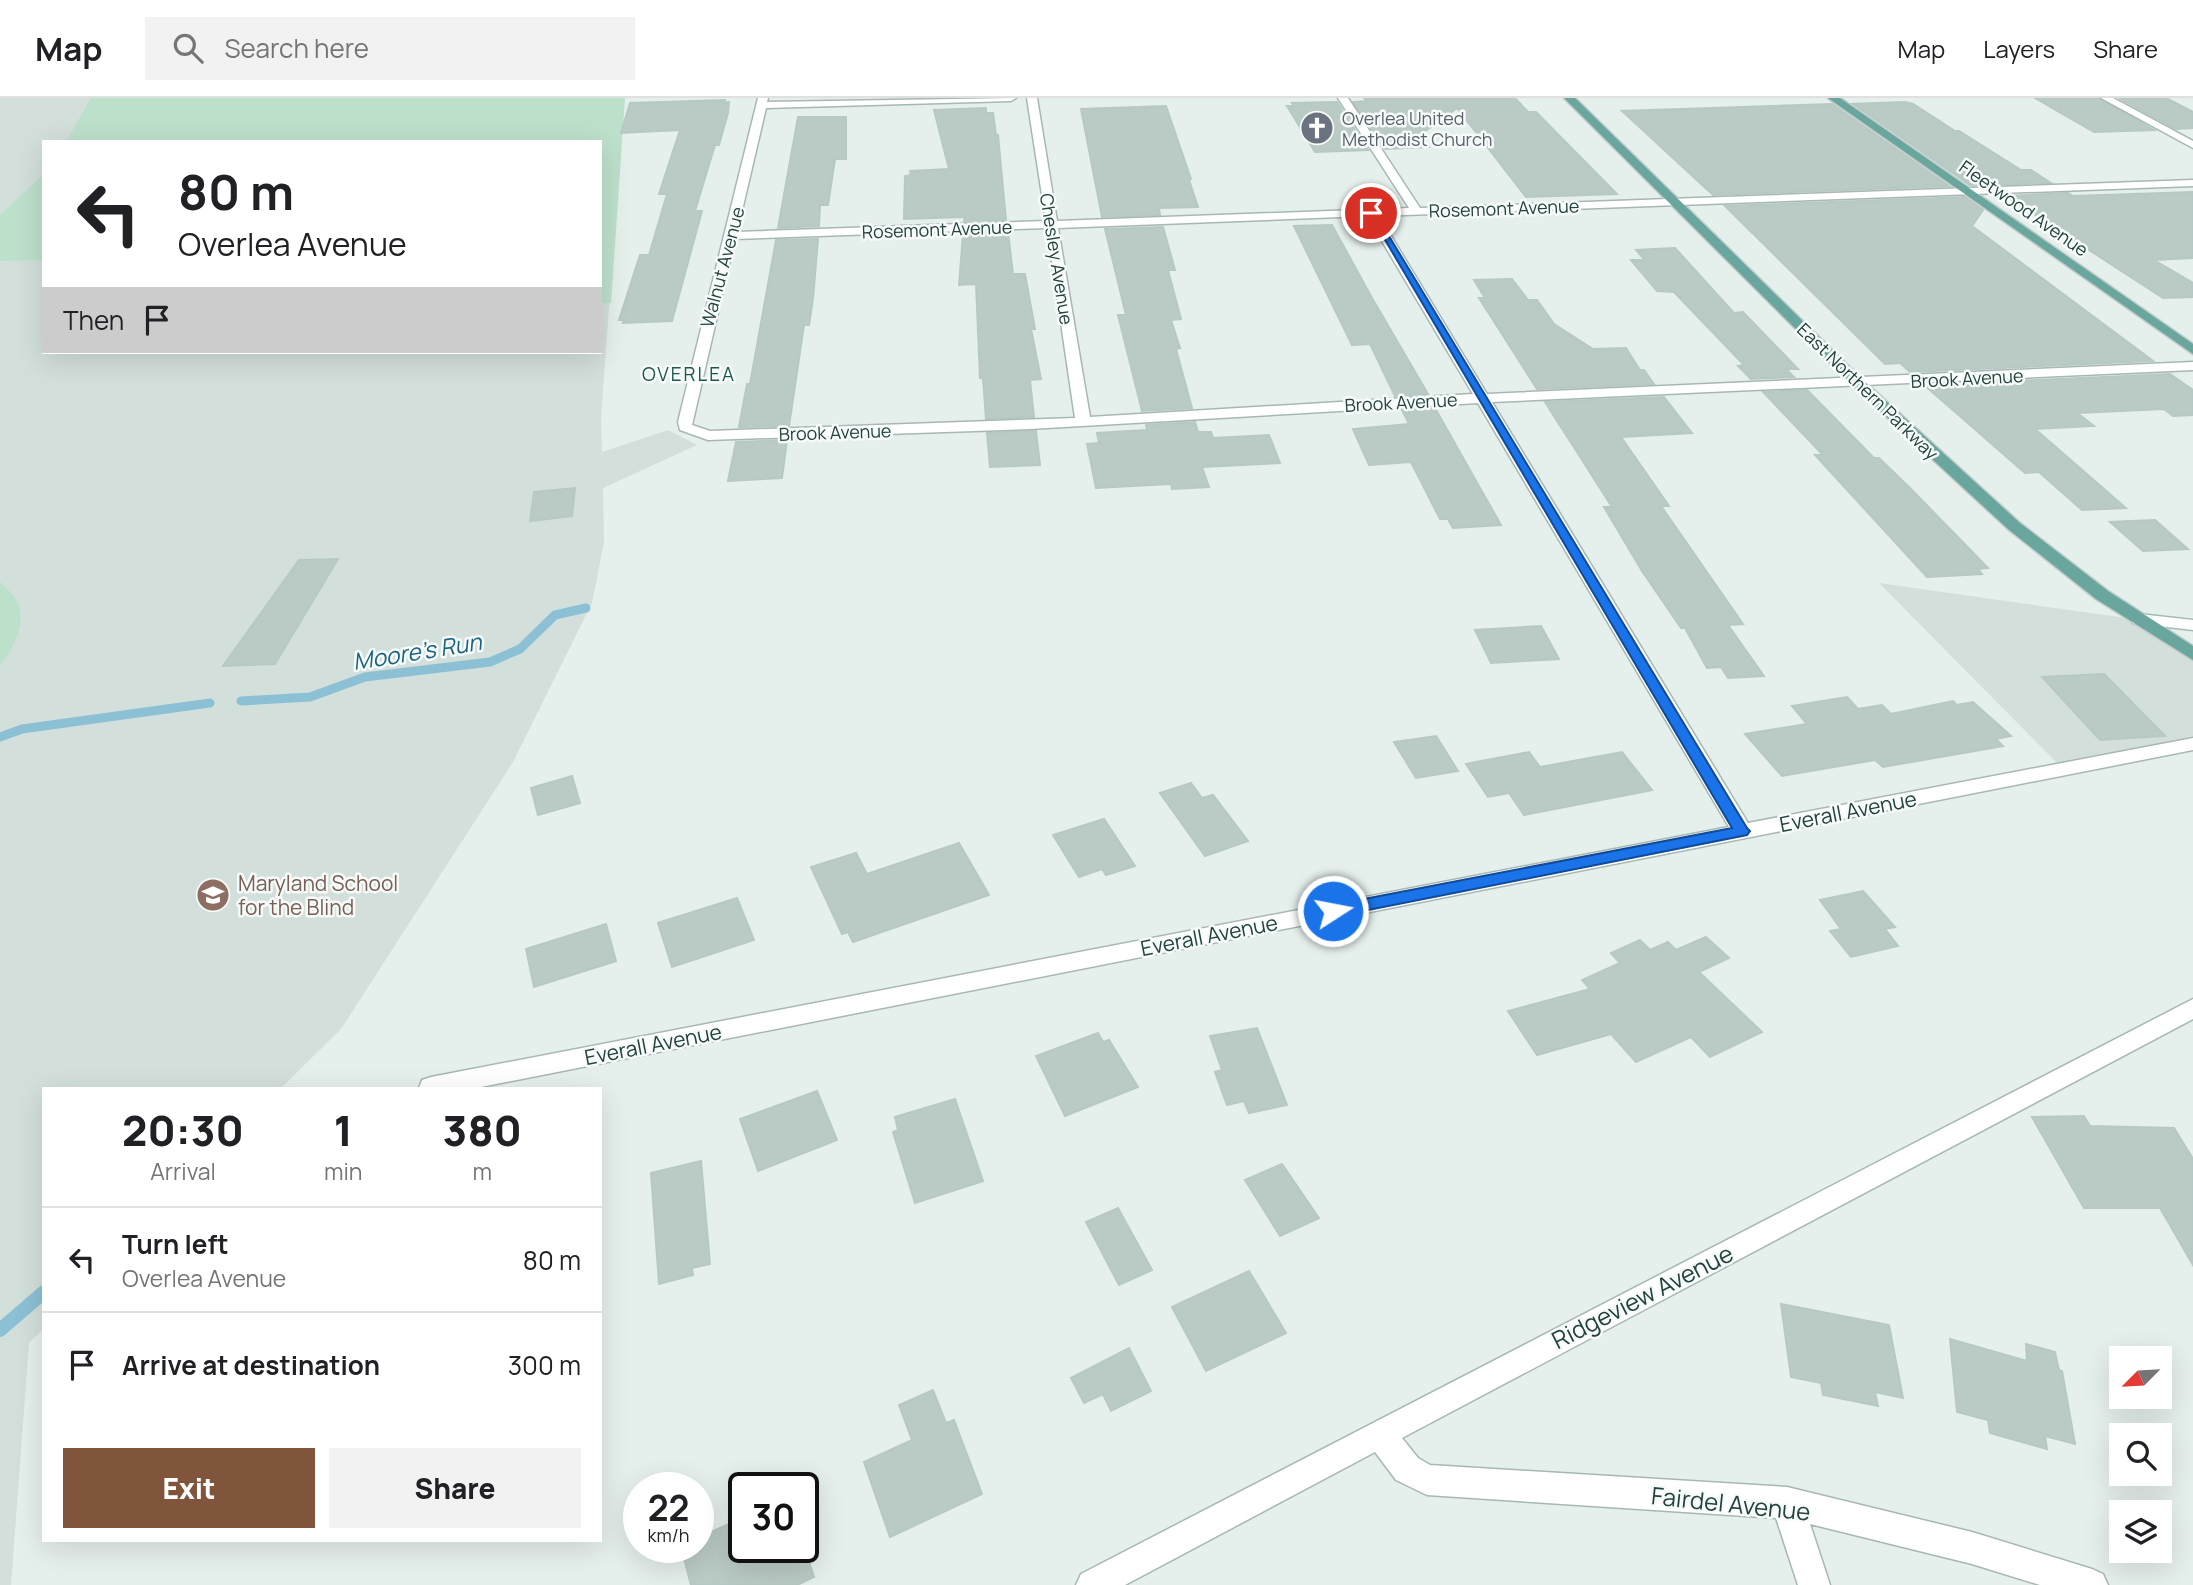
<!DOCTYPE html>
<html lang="en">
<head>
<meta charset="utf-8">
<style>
  body { margin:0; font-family:Manrope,sans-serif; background:#f2f2f2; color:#202124; height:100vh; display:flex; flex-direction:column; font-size:26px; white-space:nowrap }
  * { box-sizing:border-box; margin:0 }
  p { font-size:23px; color:#757577 }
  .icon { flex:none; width:38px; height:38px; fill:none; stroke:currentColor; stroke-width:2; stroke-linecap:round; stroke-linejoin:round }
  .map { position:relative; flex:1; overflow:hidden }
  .sheet { position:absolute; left:42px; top:989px; width:560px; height:455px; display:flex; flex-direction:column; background:#fff; border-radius:0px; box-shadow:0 7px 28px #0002 }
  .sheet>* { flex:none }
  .hud { position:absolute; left:42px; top:42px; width:560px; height:214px; border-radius:0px; box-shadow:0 7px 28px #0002; background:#fff; color:#202124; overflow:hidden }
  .needle { width:46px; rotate:246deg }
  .buttons { position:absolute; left:2109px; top:1248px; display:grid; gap:14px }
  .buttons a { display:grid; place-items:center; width:63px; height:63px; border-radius:0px; background:#fff; box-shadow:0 7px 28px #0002; font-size:35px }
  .speed { position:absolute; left:623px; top:1374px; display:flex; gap:14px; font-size:35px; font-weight:700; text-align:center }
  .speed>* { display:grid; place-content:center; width:91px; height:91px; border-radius:50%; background:#fff; box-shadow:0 7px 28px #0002; line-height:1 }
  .speed small { font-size:18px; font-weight:400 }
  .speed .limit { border:4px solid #111; border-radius:10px; background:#fff; color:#111 }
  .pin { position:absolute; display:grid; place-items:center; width:60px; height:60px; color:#fff; margin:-30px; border:4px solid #fff; border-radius:50%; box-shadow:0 2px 7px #0007 }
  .me { position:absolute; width:77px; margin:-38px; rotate:79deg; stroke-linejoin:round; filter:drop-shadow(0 0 5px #0008) }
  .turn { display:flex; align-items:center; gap:24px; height:147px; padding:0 21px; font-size:32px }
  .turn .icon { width:91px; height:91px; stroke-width:2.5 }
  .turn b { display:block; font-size:49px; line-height:60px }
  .then { display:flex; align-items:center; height:66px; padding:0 21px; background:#0003; gap:14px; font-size:26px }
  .eta { display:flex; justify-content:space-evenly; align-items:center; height:119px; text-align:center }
  .eta b { font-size:42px; font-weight:800; line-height:49px }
  .cta { display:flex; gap:14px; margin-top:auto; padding:14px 21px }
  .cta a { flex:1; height:80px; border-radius:0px; background:#81553c; color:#fff; font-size:28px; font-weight:800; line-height:80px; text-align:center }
  .cta a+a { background:#f2f2f2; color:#202124 }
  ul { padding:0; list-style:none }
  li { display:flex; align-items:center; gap:21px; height:105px; padding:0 21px; border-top:2px solid #e0e0e0 }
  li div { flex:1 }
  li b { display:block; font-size:26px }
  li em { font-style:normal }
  header { display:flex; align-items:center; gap:42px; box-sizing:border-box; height:98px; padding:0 35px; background:#fff; border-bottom:2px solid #e0e0e0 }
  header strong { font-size:33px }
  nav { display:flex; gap:38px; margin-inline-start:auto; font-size:24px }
  .search { width:490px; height:63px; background:#f2f2f2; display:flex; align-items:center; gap:18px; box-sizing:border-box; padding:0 24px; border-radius:0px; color:#757577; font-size:26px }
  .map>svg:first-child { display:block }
</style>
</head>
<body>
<header>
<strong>Map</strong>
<div class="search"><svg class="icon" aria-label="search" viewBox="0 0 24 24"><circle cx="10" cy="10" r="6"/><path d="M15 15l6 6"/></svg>Search here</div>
<nav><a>Map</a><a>Layers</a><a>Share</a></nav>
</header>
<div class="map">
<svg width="2193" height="1487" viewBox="0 0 2193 1487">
  <rect width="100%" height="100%" fill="#e5efec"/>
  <!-- built -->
  <g fill="#d3dfdb" fill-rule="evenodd">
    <path d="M0 0H624L601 320 602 354 668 332 697 347 603 390 604 444 592 505 513 664 341 931 281 990H44V1230L29 1245 11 1487H0ZM44 44H600V254H44Z"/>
    <polygon points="1879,485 2154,524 2193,549 2193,648 2065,673"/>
  </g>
  <!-- green -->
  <g fill="#bde0cb">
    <polygon points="91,0 625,0 611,205 600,205 600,44 66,44"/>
    <polygon points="44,76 44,162 0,163 0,117"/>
    <path d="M0 484C33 511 22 537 0 568Z"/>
  </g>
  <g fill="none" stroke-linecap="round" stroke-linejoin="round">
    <!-- stream-far1 -->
    <g stroke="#8cc1d5" stroke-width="9">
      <polyline points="241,603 310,599 365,579 490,564 520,551 555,517 586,510"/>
      <polyline points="0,639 22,631 210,605"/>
    </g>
    <!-- stream -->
    <polyline stroke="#8cc1d5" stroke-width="14" points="0,1232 44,1194"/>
  </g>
  <!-- building -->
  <g fill="#bacac5" stroke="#b7c9c4" stroke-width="2">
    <polygon points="1364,0 1515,0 1528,14 1536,14 1617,96 1526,99 1457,10 1420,37 1429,49 1385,51 1353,4 1367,3"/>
    <polygon points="2035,0 2099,0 2154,32 2094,34"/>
    <polygon points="2119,0 2166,0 2193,14 2193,30 2176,31"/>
    <polygon points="725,2 724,5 729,4 728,15 719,47 715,47 695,113 702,113 672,223 623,225 624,222 619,222 640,157 649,157 667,96 659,96 680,32 621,35 630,5"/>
    <polygon points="1337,4 1368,52 1315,54 1287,8 1294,8 1292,5"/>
    <polygon points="1905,4 1913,6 1955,33 1959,33 2021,72 2031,72 2051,85 1970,87 1853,6"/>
    <polygon points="1832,6 1949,88 1713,97 1622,13"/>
    <polygon points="1166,8 1191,81 1189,82 1198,109 1159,110 1160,117 1102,119 1081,11"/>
    <polygon points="986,10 986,15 993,15 996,37 998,37 1006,122 964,123 965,119 904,121 905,78 911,77 910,73 949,71 934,12"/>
    <polygon points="798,19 846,19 846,61 835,61 828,107 820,107 819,128 778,130"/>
    <polygon points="2193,94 2193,160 2154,162 2193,185 2193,199 2163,200 2006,98 2068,95 2073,98"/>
    <polygon points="1965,99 1983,112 1972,128 2153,263 1910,274 1900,265 1885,266 1725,108"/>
    <polygon points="1332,127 1372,200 1428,296 1395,298 1370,246 1352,247 1294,128"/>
    <polygon points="1163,129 1175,172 1168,172 1181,221 1171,222 1180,250 1176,251 1192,310 1142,313 1118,217 1126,217 1105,131"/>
    <polygon points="1008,134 1013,176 1025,176 1035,231 1031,231 1041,281 1030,282 1034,319 986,321 983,280 980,280 976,186 959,187 963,136"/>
    <polygon points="818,141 813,201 809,227 804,227 789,328 739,329 747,286 750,286 776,142"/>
    <polygon points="1675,150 1734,215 1743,214 1798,271 1786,271 1794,279 1751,281 1738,268 1744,267 1674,194 1657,193 1631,162 1645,162 1636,152"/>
    <polygon points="1512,181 1528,202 1537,202 1554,226 1593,251 1626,250 1640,272 1644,272 1654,286 1537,291 1479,200 1485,200 1474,182"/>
    <polygon points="2170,276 2193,292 2193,317 2173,318 2164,311 2077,315 2094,328 2035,331 2126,410 2082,412 2039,374 2025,375 1924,287"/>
    <polygon points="1807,292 1874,360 1879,360 1911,391 1988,470 1978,471 1982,476 1927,479 1815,357 1823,357 1763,294"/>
    <polygon points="1664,299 1692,335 1621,339 1669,408 1661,408 1743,526 1728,527 1764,578 1728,580 1721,569 1707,570 1685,530 1681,530 1642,473 1604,409 1612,409 1545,304"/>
    <polygon points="1435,310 1467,367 1501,427 1453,430 1448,421 1440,421 1411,364 1369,367 1353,331 1409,326 1402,312"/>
    <polygon points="1195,324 1198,334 1211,334 1213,340 1269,337 1280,365 1202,369 1209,389 1172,391 1171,386 1096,390 1087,346 1099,345 1097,335 1147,332 1146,327"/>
    <polygon points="1036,333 1040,367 990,369 987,335"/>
    <polygon points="787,342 782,380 728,383 736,344"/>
    <polygon points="575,390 572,418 530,423 534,394"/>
    <polygon points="2155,422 2188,451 2143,453 2110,424"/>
    <polygon points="338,461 275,566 223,568 299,462"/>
    <polygon points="1541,528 1559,561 1491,565 1475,532"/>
    <polygon points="2104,576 2165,638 2100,642 2042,579"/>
    <polygon points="1847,599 1858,611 1882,607 1891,616 1953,603 1957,607 1973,604 2011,638 1996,641 2003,648 1883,669 1875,662 1782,678 1745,636 1807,626 1792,608"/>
    <polygon points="1436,638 1458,673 1416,680 1394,644"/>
    <polygon points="1529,654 1540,669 1622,654 1652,692 1524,717 1509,695 1488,699 1466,666"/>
    <polygon points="572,678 580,705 538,717 531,690"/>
    <polygon points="1191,685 1202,700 1213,697 1248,743 1205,758 1160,695"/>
    <polygon points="1104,721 1135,768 1106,777 1102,771 1079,779 1053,737"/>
    <polygon points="959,745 989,797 853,844 848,834 842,836 811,769 856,755 867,776"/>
    <polygon points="1863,793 1895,829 1885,831 1898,848 1851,859 1830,833 1841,831 1820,802"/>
    <polygon points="737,800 754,842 672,869 658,825"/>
    <polygon points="606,826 616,863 534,889 526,851"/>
    <polygon points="1706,839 1729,860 1699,874 1762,934 1710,959 1691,939 1636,964 1611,936 1537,957 1508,913 1590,891 1582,882 1620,865 1611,855 1640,842 1650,852 1668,844 1676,852"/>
    <polygon points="1257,930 1287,1007 1249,1015 1244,1003 1227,1007 1215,974 1222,972 1210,938"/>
    <polygon points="1098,935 1103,944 1109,942 1138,989 1065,1018 1036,958"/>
    <polygon points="817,993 837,1042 758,1073 740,1021"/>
    <polygon points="955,1001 983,1083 915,1105 893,1034 898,1032 895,1019"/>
    <polygon points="2084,1018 2090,1028 2174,1030 2193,1061 2193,1167 2160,1110 2084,1110 2032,1019"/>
    <polygon points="701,1063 710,1166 692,1170 693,1177 659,1186 651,1075"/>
    <polygon points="1282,1066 1319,1120 1280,1138 1245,1082"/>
    <polygon points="1118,1110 1152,1172 1119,1187 1086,1124"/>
    <polygon points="1249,1173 1286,1235 1206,1273 1172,1209"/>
    <polygon points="1781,1206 1889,1227 1903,1300 1875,1294 1878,1308 1823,1297 1821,1285 1791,1279"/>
    <polygon points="1950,1241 2027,1263 2026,1246 2055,1254 2059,1272 2062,1273 2075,1346 2045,1338 2047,1351 1990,1335 1988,1322 1957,1314"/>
    <polygon points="1129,1250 1151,1293 1111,1313 1103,1296 1084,1305 1071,1280"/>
    <polygon points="933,1292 946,1325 954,1322 982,1396 890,1439 864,1364 912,1342 899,1307"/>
    <polygon points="744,1419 744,1449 804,1449 814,1479 797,1487 691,1487 681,1449 698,1449 698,1440"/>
  </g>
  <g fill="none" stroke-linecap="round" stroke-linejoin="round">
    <defs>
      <g id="street">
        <path d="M758 0H768L767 4 1016 0 1011 3 766 10 737 134 1046 123 1027 0H1037L1057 123 1409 110 1338 0H1348L1420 110 2193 82V88L1379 118 1487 296 2193 264V272L1492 304 1748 725 2193 640V652L476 990H419L422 982 431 979 1729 729 1478 305 1030 331 708 342 680 332 678 324ZM1367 118 1473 296 1090 319 1058 130ZM1047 130 1075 320 710 333 692 327 735 141Z"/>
        <polygon points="2101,0 2113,0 2193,43 2193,50"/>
        <polygon points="2193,901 2193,921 1402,1340 1418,1360 1430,1367 1787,1389 1972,1434 2092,1471 2103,1476 2108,1487 2040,1487 1972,1466 1810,1426 1830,1487 1798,1487 1776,1420 1427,1397 1396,1382 1375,1354 1125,1487 1076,1487 1081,1476"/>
      </g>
      <polygon id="secondary" points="2139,516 2193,522 2193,532 2133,525 2130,521 2133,517"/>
      <g id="primary">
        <polygon points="1564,0 1575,0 1863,282 2020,425 2108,493 2193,548 2193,562 2096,501 2008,431 1853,288"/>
        <polygon points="1828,0 1840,0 2193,246 2193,256"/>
      </g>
    </defs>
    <!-- street casing -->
    <use href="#street" stroke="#a7b8b4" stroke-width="3"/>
    <!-- secondary casing -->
    <use href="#secondary" stroke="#a3bbb6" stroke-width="3"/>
    <!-- primary casing -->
    <use href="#primary" stroke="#c1cac9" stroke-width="3"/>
    <!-- street -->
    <use href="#street" fill="#fff" fill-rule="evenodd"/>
    <!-- secondary -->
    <use href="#secondary" fill="#fff" fill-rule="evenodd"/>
    <!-- primary -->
    <use href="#primary" fill="#68a69e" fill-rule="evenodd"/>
  </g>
  <!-- route -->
  <polygon fill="#1a73e8" stroke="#114b97" stroke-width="2" points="1368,113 1375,115 1747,730 1750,733 1747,737 1333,819 1327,817 1324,813 1333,807 1732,730"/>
  <!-- icons -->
  <defs>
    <symbol id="church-disc" viewBox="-11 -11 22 22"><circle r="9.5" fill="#6b7280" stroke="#f6fbf9"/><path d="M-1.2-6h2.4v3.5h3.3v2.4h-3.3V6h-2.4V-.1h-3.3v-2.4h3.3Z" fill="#fff"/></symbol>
    <symbol id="school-disc" viewBox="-11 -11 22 22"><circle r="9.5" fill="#8d6e63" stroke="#f6fbf9"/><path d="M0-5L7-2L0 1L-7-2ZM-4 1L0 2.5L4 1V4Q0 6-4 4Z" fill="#fff"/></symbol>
  </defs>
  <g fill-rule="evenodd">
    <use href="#church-disc" x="1298" y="11" width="38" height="38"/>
    <use href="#school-disc" x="194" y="778" width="38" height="38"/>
  </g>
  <g text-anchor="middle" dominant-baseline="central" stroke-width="5" stroke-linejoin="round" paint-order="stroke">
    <!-- far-worship labels -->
    <g font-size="18" fill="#5b616d" stroke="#f6fbf9" text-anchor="start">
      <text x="1342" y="20">Overlea United<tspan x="1342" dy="21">Methodist Church</tspan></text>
    </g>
    <!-- far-street labels -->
    <g font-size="18" fill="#23423e" stroke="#f6fbf9">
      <text transform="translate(1504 110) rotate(-2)">Rosemont Avenue</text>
      <text transform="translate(2024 110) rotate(35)">Fleetwood Avenue</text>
      <text transform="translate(937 131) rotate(-2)">Rosemont Avenue</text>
      <text transform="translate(1057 161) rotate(81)">Chesley Avenue</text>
      <text transform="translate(722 169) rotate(-75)">Walnut Avenue</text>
      <text transform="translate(1967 280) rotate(-3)">Brook Avenue</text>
      <text transform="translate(1868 293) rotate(44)">East Northern Parkway</text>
      <text transform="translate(1401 304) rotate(-3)">Brook Avenue</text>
      <text transform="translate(835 334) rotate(-2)">Brook Avenue</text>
    </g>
    <!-- far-neighbourhood labels -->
    <g font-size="19" letter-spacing="2" fill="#1d554f" stroke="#f6fbf9">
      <text x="689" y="276">OVERLEA</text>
    </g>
    <!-- street labels -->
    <g font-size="21" fill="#23423e" stroke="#f6fbf9">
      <text transform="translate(1848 713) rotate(-11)">Everall Avenue</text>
      <text transform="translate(1209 837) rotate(-11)">Everall Avenue</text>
      <text transform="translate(653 946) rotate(-11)">Everall Avenue</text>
    </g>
    <!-- education labels -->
    <g font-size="21" fill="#785e54" stroke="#f6fbf9" text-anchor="start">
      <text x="238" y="785">Maryland School<tspan x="238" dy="24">for the Blind</tspan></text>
    </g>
    <!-- water labels -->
    <g font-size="23" font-style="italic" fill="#196381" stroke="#f6fbf9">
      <text transform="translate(417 553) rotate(-9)">Moore's Run</text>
    </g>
    <!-- near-street labels -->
    <g font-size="24" fill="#23423e" stroke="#f6fbf9">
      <text transform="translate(1642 1198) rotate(-27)">Ridgeview Avenue</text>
      <text transform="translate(1731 1405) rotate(6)">Fairdel Avenue</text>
    </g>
  </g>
</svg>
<div class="buttons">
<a><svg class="needle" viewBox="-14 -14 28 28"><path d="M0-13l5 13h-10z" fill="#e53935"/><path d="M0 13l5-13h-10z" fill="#757577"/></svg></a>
<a><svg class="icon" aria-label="search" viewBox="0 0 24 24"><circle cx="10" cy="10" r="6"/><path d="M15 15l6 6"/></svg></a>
<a><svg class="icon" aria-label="layers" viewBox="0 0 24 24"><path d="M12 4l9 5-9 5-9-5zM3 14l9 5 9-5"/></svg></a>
</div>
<div class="speed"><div>22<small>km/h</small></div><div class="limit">30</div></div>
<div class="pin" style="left:1371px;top:115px;background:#d93025"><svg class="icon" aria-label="arrive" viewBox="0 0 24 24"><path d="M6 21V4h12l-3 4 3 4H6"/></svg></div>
<svg class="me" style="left:1333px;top:813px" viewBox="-20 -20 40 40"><circle r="17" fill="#1a73e8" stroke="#fff" stroke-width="3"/><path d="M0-11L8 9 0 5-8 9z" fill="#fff"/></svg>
<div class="hud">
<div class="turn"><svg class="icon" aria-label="left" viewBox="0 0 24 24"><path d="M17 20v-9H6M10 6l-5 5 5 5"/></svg><div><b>80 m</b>Overlea Avenue</div></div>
<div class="then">Then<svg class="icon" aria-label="arrive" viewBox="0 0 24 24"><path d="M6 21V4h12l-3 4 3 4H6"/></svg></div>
</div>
<section class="sheet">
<div class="eta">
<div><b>20:30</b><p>Arrival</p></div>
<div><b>1</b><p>min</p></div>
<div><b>380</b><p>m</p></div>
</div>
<ul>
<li><svg class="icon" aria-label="left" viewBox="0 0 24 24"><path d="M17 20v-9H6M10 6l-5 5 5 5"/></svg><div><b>Turn left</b><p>Overlea Avenue</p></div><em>80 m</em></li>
<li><svg class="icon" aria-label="arrive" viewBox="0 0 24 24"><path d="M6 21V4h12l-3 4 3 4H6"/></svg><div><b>Arrive at destination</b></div><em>300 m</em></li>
</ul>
<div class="cta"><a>Exit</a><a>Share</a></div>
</section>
</div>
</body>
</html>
